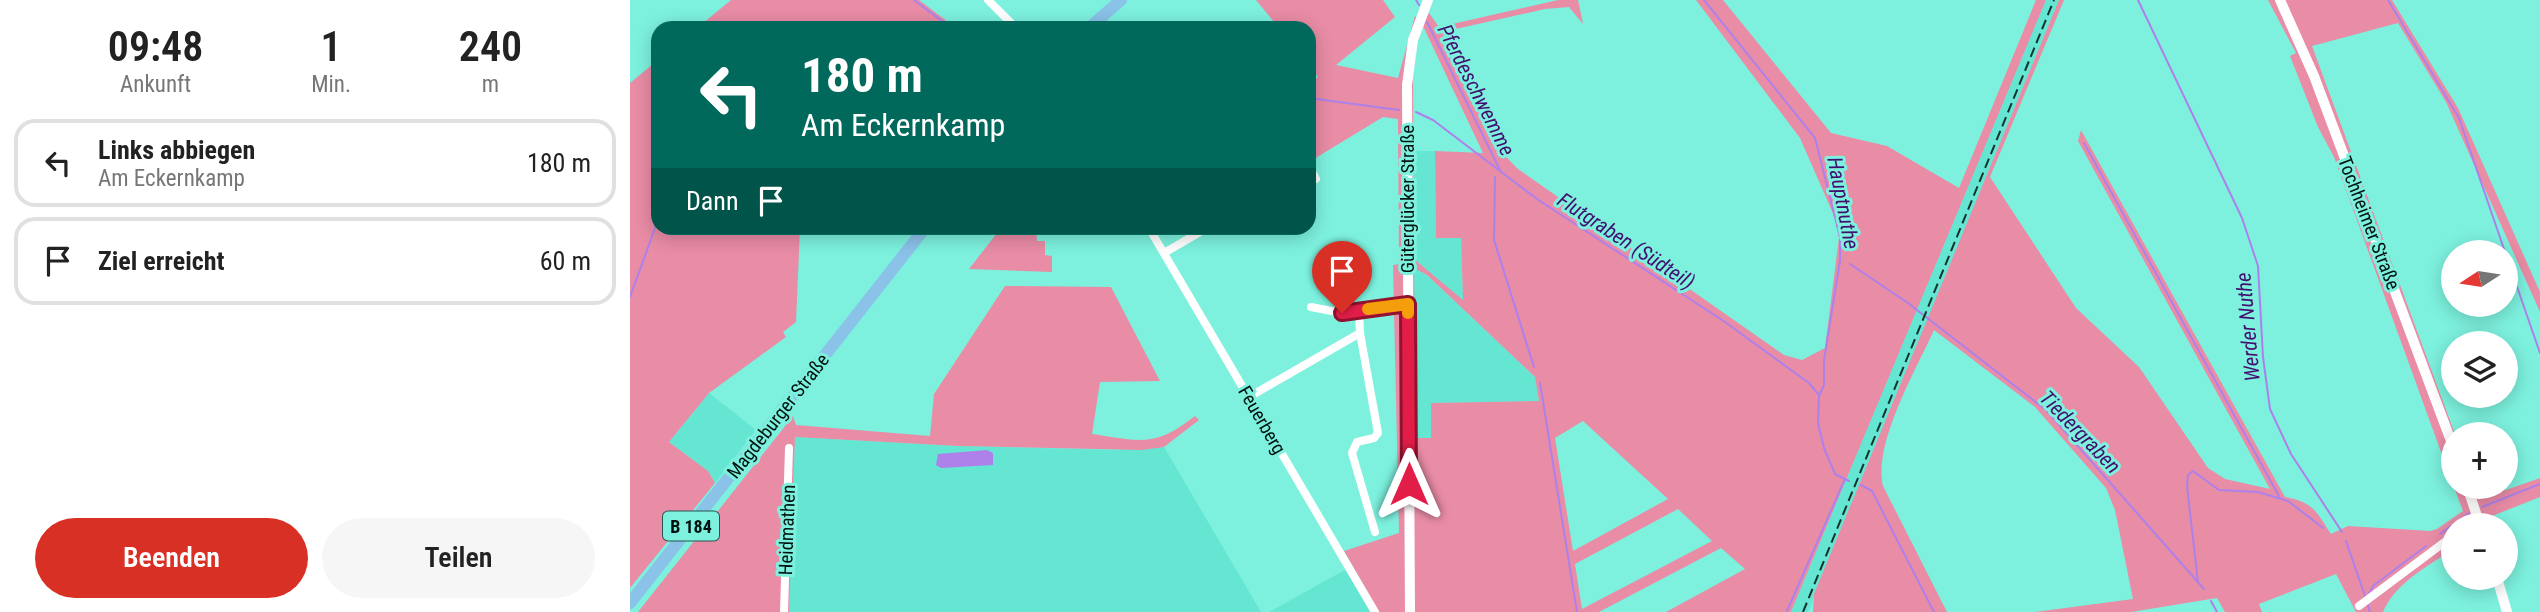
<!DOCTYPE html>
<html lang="de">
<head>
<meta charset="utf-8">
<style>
  body { margin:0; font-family:"Roboto Condensed",sans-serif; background:#f6f6f6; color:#222; height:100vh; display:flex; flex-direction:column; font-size:26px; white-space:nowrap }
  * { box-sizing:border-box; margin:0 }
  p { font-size:23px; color:#767676 }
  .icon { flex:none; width:38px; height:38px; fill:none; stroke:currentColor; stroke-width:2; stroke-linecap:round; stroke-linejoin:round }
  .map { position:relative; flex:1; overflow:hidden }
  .side { display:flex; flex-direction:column; background:#fff; width:630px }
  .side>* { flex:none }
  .top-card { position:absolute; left:21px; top:21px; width:665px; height:214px; border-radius:21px; box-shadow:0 4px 18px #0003; background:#00695c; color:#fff; overflow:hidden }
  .needle { width:46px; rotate:258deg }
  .controls { position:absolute; left:1811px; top:240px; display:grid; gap:14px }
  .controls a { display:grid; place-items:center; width:77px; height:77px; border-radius:50%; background:#fff; box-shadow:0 4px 18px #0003; font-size:35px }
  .pin { position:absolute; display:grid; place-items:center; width:60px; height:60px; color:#fff; margin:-72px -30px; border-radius:50% 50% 50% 0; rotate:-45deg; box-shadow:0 0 7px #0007 }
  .pin .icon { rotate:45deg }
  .me { position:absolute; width:77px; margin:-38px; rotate:0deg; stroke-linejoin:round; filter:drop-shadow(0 0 5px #0008) }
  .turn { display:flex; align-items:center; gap:24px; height:147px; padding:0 35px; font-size:32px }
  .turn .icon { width:91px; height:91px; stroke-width:2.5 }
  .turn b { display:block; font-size:49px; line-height:60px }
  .then { display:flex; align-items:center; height:66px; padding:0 35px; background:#0003; gap:14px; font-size:26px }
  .eta { display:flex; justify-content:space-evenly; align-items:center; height:119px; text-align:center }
  .eta b { font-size:42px; font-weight:600; line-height:49px }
  .cta { display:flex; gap:14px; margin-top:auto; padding:14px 35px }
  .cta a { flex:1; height:80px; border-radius:42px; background:#d93025; color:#fff; font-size:28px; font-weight:600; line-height:80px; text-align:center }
  .cta a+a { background:#f6f6f6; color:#222 }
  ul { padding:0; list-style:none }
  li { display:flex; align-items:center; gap:21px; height:88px; margin:0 14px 10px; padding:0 21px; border:4px solid #e0e0e0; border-radius:21px }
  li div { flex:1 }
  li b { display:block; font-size:26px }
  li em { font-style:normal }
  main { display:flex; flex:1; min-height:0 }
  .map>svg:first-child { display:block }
</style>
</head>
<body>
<main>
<section class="side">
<div class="eta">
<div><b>09:48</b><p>Ankunft</p></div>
<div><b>1</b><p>Min.</p></div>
<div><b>240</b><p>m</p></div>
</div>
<ul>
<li><svg class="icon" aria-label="left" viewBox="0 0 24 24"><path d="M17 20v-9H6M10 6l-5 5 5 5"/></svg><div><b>Links abbiegen</b><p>Am Eckernkamp</p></div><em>180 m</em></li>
<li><svg class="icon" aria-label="arrive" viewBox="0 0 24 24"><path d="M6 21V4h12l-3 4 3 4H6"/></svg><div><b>Ziel erreicht</b></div><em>60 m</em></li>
</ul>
<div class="cta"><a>Beenden</a><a>Teilen</a></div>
</section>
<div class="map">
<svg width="1910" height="612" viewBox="0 0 1910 612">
  <rect width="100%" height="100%" fill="#7df1de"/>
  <!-- built -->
  <g fill="#65e6d3">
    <polygon points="1416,0 1429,0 1178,612 1161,612"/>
    <polygon points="784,151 805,151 806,237 831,237 833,301 784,259"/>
    <polygon points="784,267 800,278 905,377 909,401 801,403 801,438 785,438"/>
    <polygon points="79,393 126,430 85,483 78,471 39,442"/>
    <polygon points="165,437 328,446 488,450 534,447 631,612 159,612"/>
    <polygon points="722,566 749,612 639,612"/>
  </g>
  <!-- green -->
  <g fill="#e98ca6" fill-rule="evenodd">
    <polygon points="101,0 289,0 326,28 67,28"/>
    <path d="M626 0H753L765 17 706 65 768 78 785 16 792 24 799 13 809 27 928 0H948L953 24 939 7 915 9 821 30 878 159 888 169 1154 355 1172 360 1195 348 1209 238 1205 218 1170 138 1066 0H1093L1201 133 1257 146 1329 188 1406 0H1416L1161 612H1036L1115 569 1091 548 969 612H749L714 551 769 533 763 265 769 264 768 119 753 117 679 162V83L688 77 679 65V28H649ZM793 26 853 153 805 151 806 238H831L833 300 784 259 783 76 787 44ZM784 268 797 275 905 377 909 401 801 403V438H786ZM953 421 1038 499 943 551 925 438ZM1048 509 1082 541 952 609 945 564Z"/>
    <path d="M1429 0H1434L1360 177 1446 308 1509 367 1578 468 1595 479 1640 489 1448 141 1451 130 1655 497C1683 502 1686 511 1701 534L1718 526 1800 531 1807 529 1833 511 1824 487 1876 490 1910 478V497L1857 518 1859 525H1824L1823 549C1797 567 1766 582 1753 612H1726L1706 574 1629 604 1632 612H1595L1587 598 1501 612H1405L1503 599 1485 510 1476 488 1405 407 1304 330C1286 370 1243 443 1253 486L1317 612H1183L1184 594Z"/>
    <polygon points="1638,0 1762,0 1828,108 1910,292 1910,312 1816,102 1768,23 1682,46 1825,434 1823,485 1704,157 1688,127 1660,56 1666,53"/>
    <polygon points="28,60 28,228 170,228 166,322 153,332 156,337 79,393 39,442 78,471 85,483 0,588 0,83"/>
    <polygon points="371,228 406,228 407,241 415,241 415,255 422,256 422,272 339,269"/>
    <path d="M375 286 481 287 530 381 470 382 462 434C511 441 524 448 565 416L569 420 534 447 512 450 328 446 165 437 159 612H8L163 416 166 425 300 436 304 394Z"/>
  </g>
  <!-- water -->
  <polygon fill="#ae81ea" points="357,450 363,453 363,465 311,468 306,465 308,454"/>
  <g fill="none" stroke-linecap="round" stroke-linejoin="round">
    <!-- stream -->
    <g stroke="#ae81ea" stroke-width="2">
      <polyline points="284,0 321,28"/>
      <polyline points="786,0 789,5"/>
      <polyline points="1074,0 1185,138 1210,237 1210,261 1194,360 1194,385 1189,396 1188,423 1194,448 1205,474 1219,481"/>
      <polyline points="1508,0 1612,218 1628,266 1633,357 1640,409 1661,454 1712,532"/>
      <polyline points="1758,0 1829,118 1875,252"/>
      <polyline points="797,22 870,170"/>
      <polyline points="679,98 769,110"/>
      <polyline points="786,112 803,120 907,199 1095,322 1179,383 1189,395"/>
      <polyline points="1454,143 1650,498"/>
      <polyline points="865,177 864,240 904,367"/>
      <polyline points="1876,255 1910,353"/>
      <polyline points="1220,264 1278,303 1416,410 1574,589"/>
      <polyline points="0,297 28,220"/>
      <polyline points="910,383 947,612"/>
      <polyline points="1231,485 1242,491 1304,612"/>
      <polyline points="1852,507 1910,484"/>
      <polyline points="1810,534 1839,513"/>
      <polyline points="1716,541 1735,596"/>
      <polyline points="1568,582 1557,486 1558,475 1563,471 1589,490 1628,492 1658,501 1693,528"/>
      <polyline points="1739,594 1743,586 1796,546"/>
      <polyline points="1581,601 1587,612"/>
      <polyline points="1737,603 1740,612"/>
      <polyline points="1157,611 1215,479"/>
    </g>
    <!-- street -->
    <g stroke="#fff" stroke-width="8">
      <polyline points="358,0 386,28"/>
      <polyline points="679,166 686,179"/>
      <polyline points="519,228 745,612"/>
      <polyline points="534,253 577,228"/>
      <polyline points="681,307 712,313 729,311"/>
      <polyline points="730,333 748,433 744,438 727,442 722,453 745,532"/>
      <polyline points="619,397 730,333 729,311 778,304"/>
      <polyline points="1838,525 1848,518"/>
      <polyline points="1729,606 1824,535"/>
      <polyline points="154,612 159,448"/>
    </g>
    <!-- secondary -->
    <g stroke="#fff" stroke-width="10">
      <polyline points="1650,0 1684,76 1824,449"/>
      <polyline points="1837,486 1850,525"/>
      <polyline points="1867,578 1877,612"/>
      <polyline points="780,612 777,85 783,40 798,0"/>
    </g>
    <!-- primary -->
    <g stroke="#8ac2e8" stroke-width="12">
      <polyline points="459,28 491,0"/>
      <polyline points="0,603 295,228"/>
    </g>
    <!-- rail -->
    <polyline stroke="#13332e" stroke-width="2" stroke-dasharray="10 5" stroke-linecap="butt" points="1173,612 1424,0"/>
  </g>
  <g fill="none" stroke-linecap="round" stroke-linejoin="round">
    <defs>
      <polyline id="route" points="712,313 778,304 779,484"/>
    </defs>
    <!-- route casing -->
    <use href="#route" stroke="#92132f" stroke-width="18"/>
    <!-- route -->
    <use href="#route" stroke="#e11d48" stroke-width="12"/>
    <!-- slow -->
    <polyline stroke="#f59e0b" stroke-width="12" points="738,309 778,304 778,313"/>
  </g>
  <g text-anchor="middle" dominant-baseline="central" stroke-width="6" stroke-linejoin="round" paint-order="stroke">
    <!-- shield labels -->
    <rect fill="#7df1de" stroke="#26554d" stroke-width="2" x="33" y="511.5" width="56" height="29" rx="5"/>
    <g font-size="18" font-weight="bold" fill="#00120f">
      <text x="61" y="526">B 184</text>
    </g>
    <!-- street labels -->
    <g font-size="19" fill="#00120f" stroke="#7df1de">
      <text transform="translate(777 199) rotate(-90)">Güterglücker Straße</text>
      <text transform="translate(1739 223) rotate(69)">Tochheimer Straße</text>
      <text transform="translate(148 416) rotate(-52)">Magdeburger Straße</text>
      <text transform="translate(632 420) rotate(60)">Feuerberg</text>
      <text transform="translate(157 530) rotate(-88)">Heidmathen</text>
    </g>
    <!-- water labels -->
    <g font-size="21" font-style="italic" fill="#420f6e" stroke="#7df1de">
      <text transform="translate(846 90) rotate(63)">Pferdeschwemme</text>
      <text transform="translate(1213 203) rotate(79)">Hauptnuthe</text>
      <text transform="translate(996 241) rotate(33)">Flutgraben (Südteil)</text>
      <text transform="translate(1618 327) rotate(-95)">Werder Nuthe</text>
      <text transform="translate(1450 432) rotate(46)">Tiedergraben</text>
    </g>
  </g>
</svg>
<div class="controls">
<a><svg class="needle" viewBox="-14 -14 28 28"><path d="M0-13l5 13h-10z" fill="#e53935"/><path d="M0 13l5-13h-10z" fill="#767676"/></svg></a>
<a><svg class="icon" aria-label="layers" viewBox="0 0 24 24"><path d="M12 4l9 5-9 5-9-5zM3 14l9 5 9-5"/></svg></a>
<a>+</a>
<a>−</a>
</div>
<div class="pin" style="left:712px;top:313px;background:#d93025"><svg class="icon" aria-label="arrive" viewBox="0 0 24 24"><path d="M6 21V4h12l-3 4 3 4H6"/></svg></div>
<svg class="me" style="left:779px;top:484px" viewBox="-20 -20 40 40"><path d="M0-17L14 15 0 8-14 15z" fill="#e11d48" stroke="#fff" stroke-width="4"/></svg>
<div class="top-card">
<div class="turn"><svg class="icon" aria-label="left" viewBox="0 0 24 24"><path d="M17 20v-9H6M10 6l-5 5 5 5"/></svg><div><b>180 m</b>Am Eckernkamp</div></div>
<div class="then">Dann<svg class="icon" aria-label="arrive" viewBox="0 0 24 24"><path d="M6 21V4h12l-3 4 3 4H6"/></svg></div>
</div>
</div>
</main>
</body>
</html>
